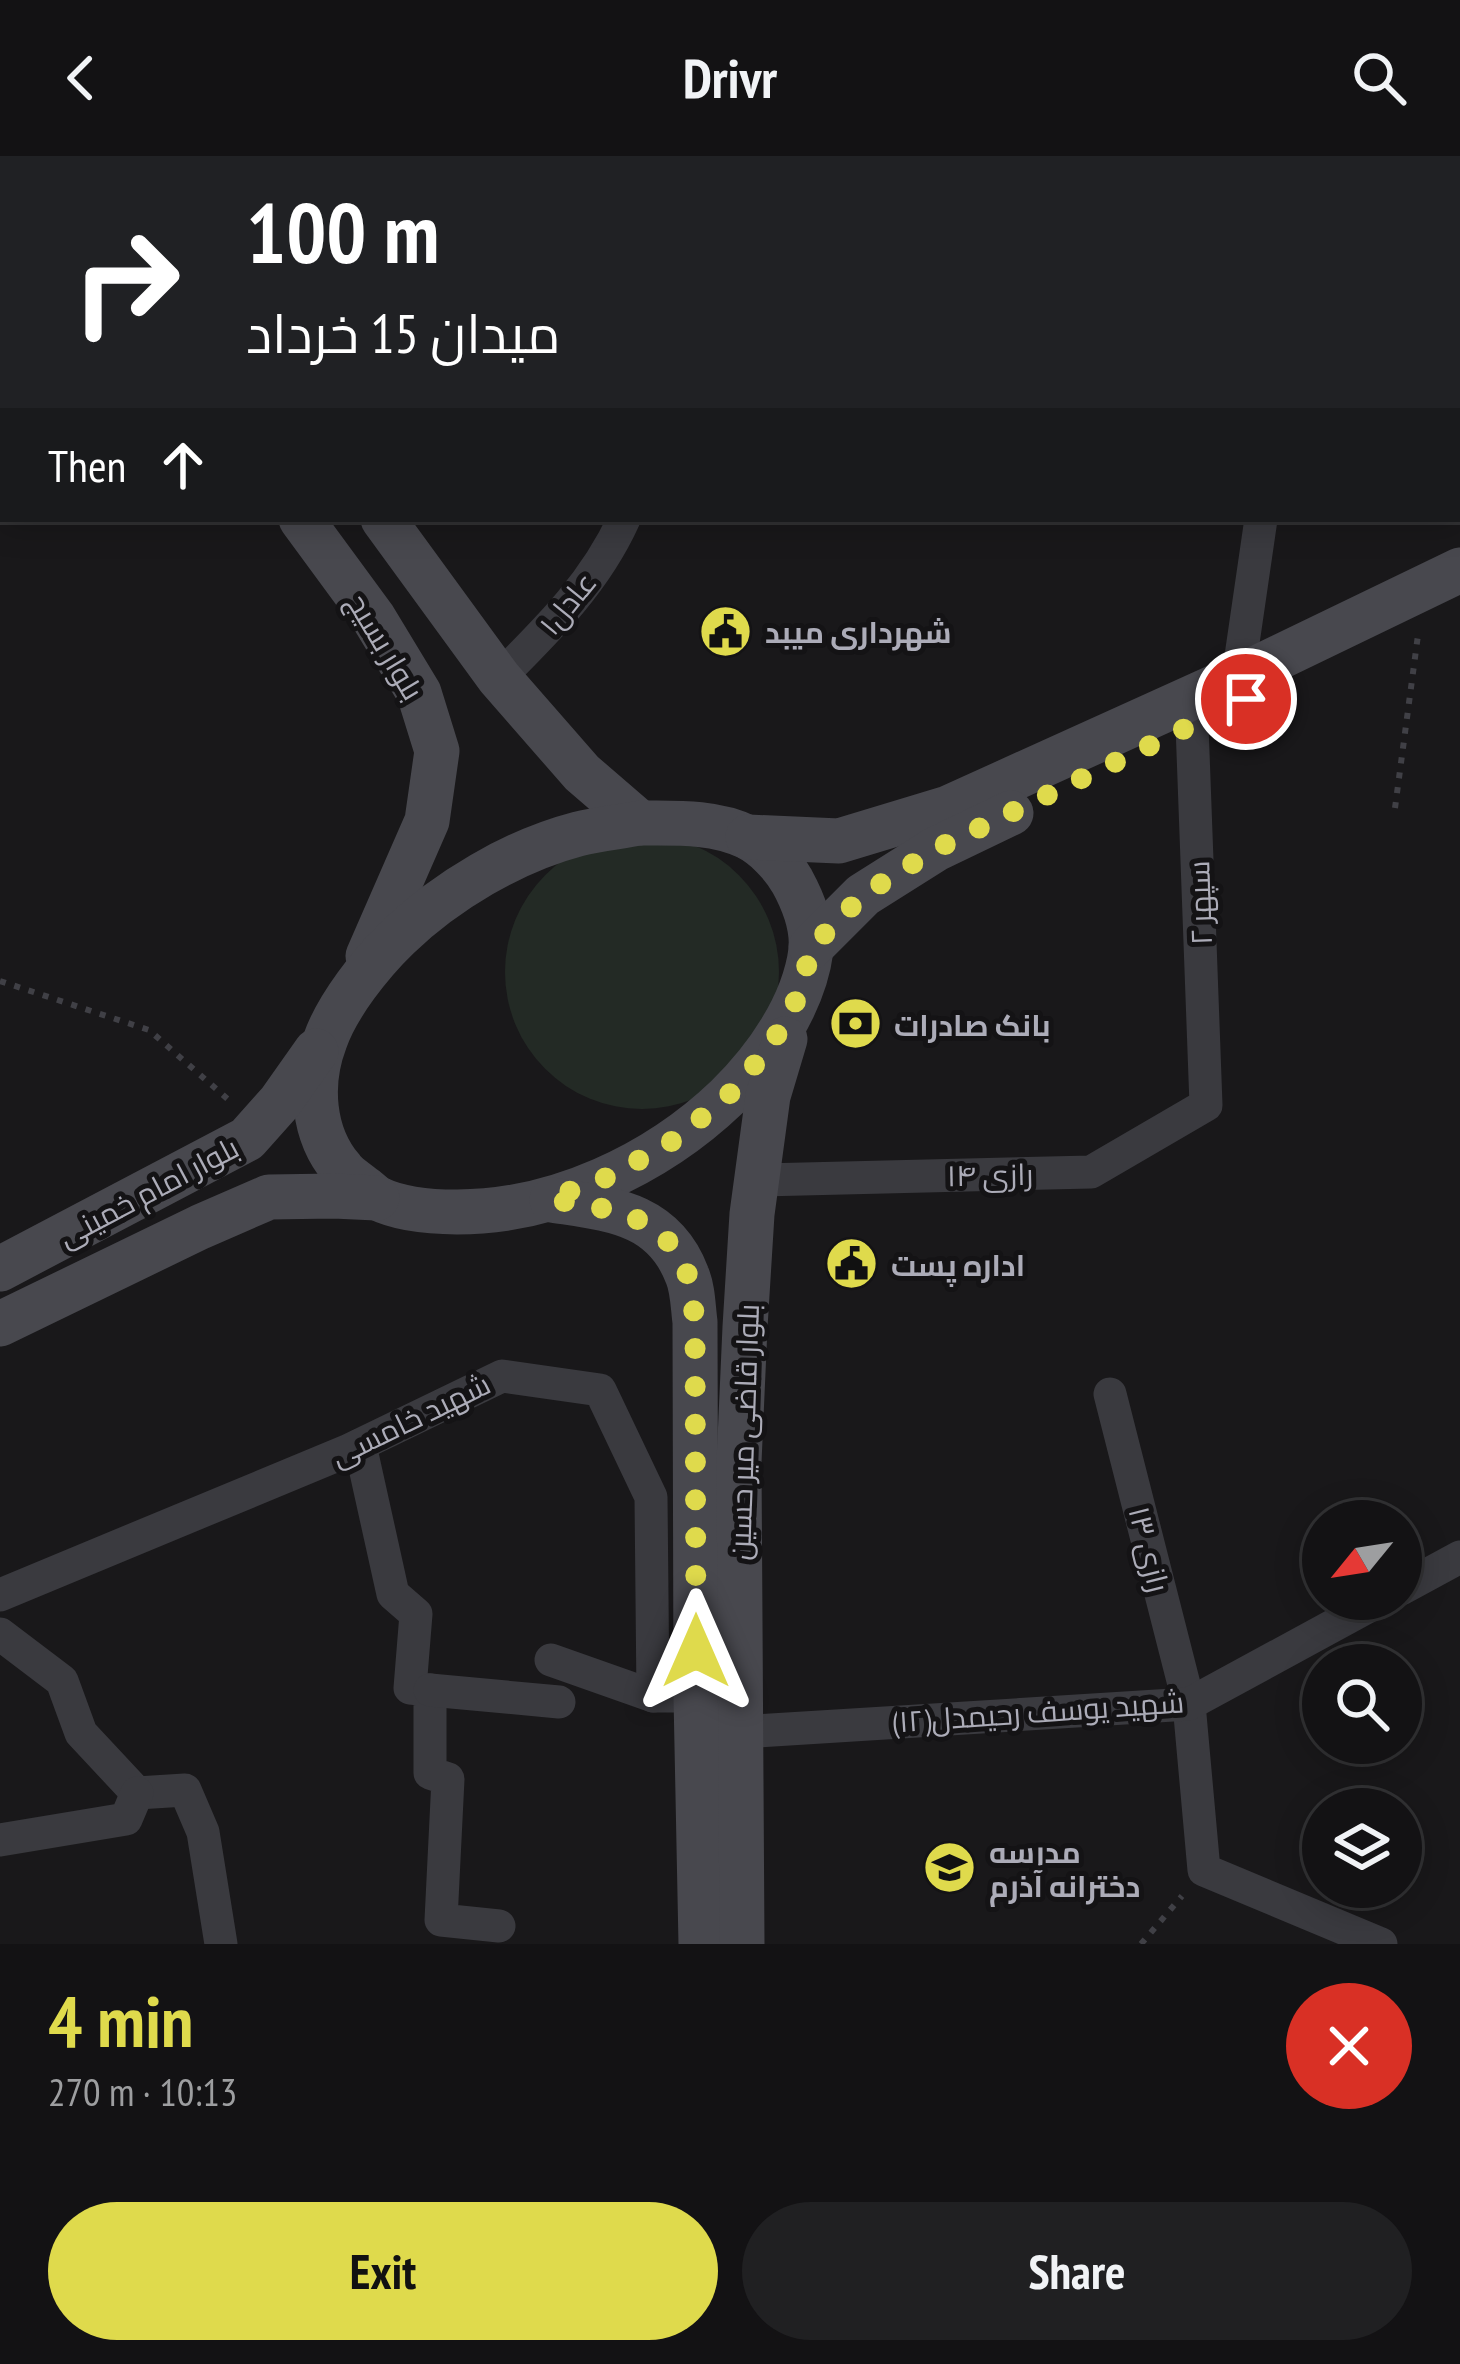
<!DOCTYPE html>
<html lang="en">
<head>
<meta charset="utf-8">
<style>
  body { margin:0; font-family:"PT Sans Narrow",Cairo,sans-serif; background:#202022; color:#f1f3f6; height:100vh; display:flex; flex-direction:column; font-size:45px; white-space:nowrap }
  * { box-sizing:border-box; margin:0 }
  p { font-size:39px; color:#9d9ea0 }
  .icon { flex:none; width:66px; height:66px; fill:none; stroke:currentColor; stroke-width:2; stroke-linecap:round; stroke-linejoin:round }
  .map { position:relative; height:1788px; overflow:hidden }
  .sheet { display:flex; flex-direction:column; background:#131214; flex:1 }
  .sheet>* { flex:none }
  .hud { position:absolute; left:0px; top:0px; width:1461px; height:366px; box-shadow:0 6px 30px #0003,0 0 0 3px #323234; background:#202124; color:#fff; overflow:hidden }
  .needle { width:78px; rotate:240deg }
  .buttons { position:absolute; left:1302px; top:1344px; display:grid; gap:24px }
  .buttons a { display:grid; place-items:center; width:120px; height:120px; border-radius:50%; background:#131214; box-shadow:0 6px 30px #0003,0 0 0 3px #323234; font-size:60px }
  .pin { position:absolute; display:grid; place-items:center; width:102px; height:102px; color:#fff; margin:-51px; border:6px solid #fff; border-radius:50%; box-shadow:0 3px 12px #0007 }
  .me { position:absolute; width:132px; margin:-66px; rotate:0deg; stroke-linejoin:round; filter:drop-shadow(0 0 9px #0008) }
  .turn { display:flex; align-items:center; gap:42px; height:252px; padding:0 48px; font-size:54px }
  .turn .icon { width:156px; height:156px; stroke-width:2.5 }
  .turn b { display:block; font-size:84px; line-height:102px }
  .then { display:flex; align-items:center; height:114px; padding:0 48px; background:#0003; gap:24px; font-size:45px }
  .round { display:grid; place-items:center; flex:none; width:126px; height:126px; border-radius:63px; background:#202022 }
  .overview { display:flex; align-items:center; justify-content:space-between; height:204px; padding:0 48px }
  h1 { font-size:72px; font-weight:800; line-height:90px; color:#dfda4c }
  .button { display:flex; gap:24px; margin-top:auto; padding:24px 48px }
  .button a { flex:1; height:138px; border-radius:72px; background:#dfda4c; color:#111; font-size:48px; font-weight:800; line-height:138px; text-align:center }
  .button a+a { background:#202022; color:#f1f3f6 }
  header { display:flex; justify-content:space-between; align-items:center; height:156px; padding:0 48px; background:#131214; font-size:54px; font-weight:800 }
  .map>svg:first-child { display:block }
</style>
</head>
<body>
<header><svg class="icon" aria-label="back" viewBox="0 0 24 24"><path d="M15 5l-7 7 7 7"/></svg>Drivr<svg class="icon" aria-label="search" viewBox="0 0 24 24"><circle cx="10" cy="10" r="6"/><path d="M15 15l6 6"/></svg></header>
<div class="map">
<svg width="1460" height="1788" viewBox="0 0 1460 1788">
  <rect width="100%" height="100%" fill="#19181a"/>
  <!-- green -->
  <circle fill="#232a25" cx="642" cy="816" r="137"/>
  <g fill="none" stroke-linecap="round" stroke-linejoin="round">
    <!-- path -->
    <g stroke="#404046" stroke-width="6" stroke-dasharray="6 9" stroke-linecap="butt">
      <polyline points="1395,652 1418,479"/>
      <polyline points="0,825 149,874 231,946"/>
      <polyline points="1141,1788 1182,1740"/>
    </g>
    <!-- street -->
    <g stroke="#3a3a3f" stroke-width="33">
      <polyline points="405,0 405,3"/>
      <polyline points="1035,0 1035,3"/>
      <polyline points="1133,3 1134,0"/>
      <polyline points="1441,3 1442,0"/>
      <polyline points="1458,152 1460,154"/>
      <path d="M499 522C548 473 595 427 624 363"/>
      <polyline points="1246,543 1238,521 1261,363"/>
      <polyline points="757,1024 1091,1016 1206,949 1192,569 1180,547"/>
      <polyline points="1110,1238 1189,1548 1204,1714 1381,1788"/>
      <polyline points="360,1289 393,1438 416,1458 410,1532 430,1534 430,1617 448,1623 441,1764 499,1770"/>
      <polyline points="1401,1433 1460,1401"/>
      <polyline points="0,1439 347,1295 502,1220 600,1234 651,1341 653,1540"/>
      <polyline points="0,1478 62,1525 81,1577 137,1637 185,1634 203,1676 221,1788"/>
      <polyline points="551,1504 653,1540 675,1540"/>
      <polyline points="430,1534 559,1546"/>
      <polyline points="740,1576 1189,1548 1382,1443"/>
      <polyline points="0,1684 126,1663 137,1637"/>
    </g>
    <!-- secondary -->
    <g stroke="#48484e" stroke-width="45">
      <polyline points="34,0 36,3"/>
      <polyline points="120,0 122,3"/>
      <polyline points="301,363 373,461 419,537 437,595 427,665 368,800"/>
      <polyline points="383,363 499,522 582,617 640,667"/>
      <path d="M640 667C675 667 715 665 747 681 765 690 782 708 792 725 803 745 813 770 811 794 804 849 766 903 727 941 656 1009 555 1056 457 1056 431 1056 401 1054 377 1042 372 1039 368 1034 363 1031 356 1025 347 1020 342 1013 312 978 309 927 325 885 337 850 371 807 398 781 446 735 513 695 578 678 598 673 619 671 640 667Z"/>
      <polyline points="748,681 839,685 948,652 1255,513 1460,414"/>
      <polyline points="811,791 863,739 936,693 1011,657"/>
      <path d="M552 1044C609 1053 663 1056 687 1119 693 1133 693 1151 695 1166L696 1541 701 1788"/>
      <polyline points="0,1113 247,983 280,946 316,895"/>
      <polyline points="0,1168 200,1071 269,1041 334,1040 377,1042"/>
      <polyline points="742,1788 739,1306 745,1171 752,1058 768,940 785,883"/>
    </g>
  </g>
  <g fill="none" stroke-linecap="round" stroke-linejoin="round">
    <!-- route -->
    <path stroke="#dfda4c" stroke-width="21" stroke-dasharray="0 37.8" d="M696 1495 695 1166C693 1152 693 1134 688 1120 665 1055 606 1053 549 1043L613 1019 674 984 727 941 770 891 798 841 812 791 863 739 936 693 1246 543"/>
  </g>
  <!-- icons -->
  <defs>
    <symbol id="civic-disc" viewBox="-11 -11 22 22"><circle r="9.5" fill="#dfda4c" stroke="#141315"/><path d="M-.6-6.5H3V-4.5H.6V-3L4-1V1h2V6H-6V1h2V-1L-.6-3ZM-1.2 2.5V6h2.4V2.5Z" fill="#111"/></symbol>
    <symbol id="bank-disc" viewBox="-11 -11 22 22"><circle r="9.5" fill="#dfda4c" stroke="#141315"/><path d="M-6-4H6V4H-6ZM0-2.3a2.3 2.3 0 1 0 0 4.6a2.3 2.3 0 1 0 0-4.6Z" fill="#111"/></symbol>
    <symbol id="school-disc" viewBox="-11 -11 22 22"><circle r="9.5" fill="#dfda4c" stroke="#141315"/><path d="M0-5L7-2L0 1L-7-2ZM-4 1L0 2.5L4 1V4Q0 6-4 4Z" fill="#111"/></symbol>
  </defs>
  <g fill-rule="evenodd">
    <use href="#civic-disc" x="696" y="446" width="59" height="59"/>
    <use href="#bank-disc" x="826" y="838" width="59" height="59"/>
    <use href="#civic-disc" x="822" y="1078" width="59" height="59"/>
    <use href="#school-disc" x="920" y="1682" width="59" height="59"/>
  </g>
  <g text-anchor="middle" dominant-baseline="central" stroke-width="10" stroke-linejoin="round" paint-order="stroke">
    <!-- street labels -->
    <g font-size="30" fill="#acacb8" stroke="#141315">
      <text transform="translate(567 447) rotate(-51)">عادل۱</text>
      <text transform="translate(386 490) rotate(59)">بلوار بسیج</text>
      <text transform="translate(1199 747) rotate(-92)">سپهر ۲</text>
      <text transform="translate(990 1018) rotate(-1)">رازی ۱۴</text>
      <text transform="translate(148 1035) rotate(-28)">بلوار امام خمینی</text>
      <text transform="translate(410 1263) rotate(-26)">شهید خامسی</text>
      <text transform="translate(743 1276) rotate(-88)">بلوار قاضی میر حسین</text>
      <text transform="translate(1150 1393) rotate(76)">رازی ۱۳</text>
      <text transform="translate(1038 1555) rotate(-4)">شهید یوسف رحیمدل(۱۲)</text>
    </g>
    <!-- poi labels -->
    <g font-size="30" font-weight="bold" fill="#acacb8" stroke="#141315" text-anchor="start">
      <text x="765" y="475">شهرداری میبد</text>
      <text x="894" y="868">بانک صادرات</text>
      <text x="891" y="1108">اداره پست</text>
      <text x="989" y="1695">مدرسه<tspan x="989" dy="34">دخترانه آذرم</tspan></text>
    </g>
  </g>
</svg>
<div class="buttons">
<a><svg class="needle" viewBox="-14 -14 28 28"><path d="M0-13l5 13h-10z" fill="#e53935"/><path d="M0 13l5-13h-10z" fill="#9d9ea0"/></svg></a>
<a><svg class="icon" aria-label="search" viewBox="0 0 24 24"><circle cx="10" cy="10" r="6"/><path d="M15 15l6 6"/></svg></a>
<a><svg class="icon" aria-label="layers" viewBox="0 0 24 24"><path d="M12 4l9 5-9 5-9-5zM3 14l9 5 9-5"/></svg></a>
</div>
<div class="pin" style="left:1246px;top:543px;background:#d93025"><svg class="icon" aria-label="arrive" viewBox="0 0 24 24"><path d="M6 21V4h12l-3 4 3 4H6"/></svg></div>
<svg class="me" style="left:696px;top:1495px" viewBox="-20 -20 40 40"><path d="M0-17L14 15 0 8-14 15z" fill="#dfda4c" stroke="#fff" stroke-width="4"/></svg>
<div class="hud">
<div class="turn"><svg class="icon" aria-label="right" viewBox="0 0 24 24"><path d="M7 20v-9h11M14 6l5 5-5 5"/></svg><div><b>100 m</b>میدان 15 خرداد</div></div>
<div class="then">Then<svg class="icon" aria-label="ahead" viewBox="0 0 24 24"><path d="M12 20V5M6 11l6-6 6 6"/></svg></div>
</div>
</div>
<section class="sheet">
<div class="overview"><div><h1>4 min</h1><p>270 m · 10:13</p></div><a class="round" style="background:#d93025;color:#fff"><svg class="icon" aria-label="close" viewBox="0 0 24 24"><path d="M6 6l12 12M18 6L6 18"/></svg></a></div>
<div class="button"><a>Exit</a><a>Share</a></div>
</section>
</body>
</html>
